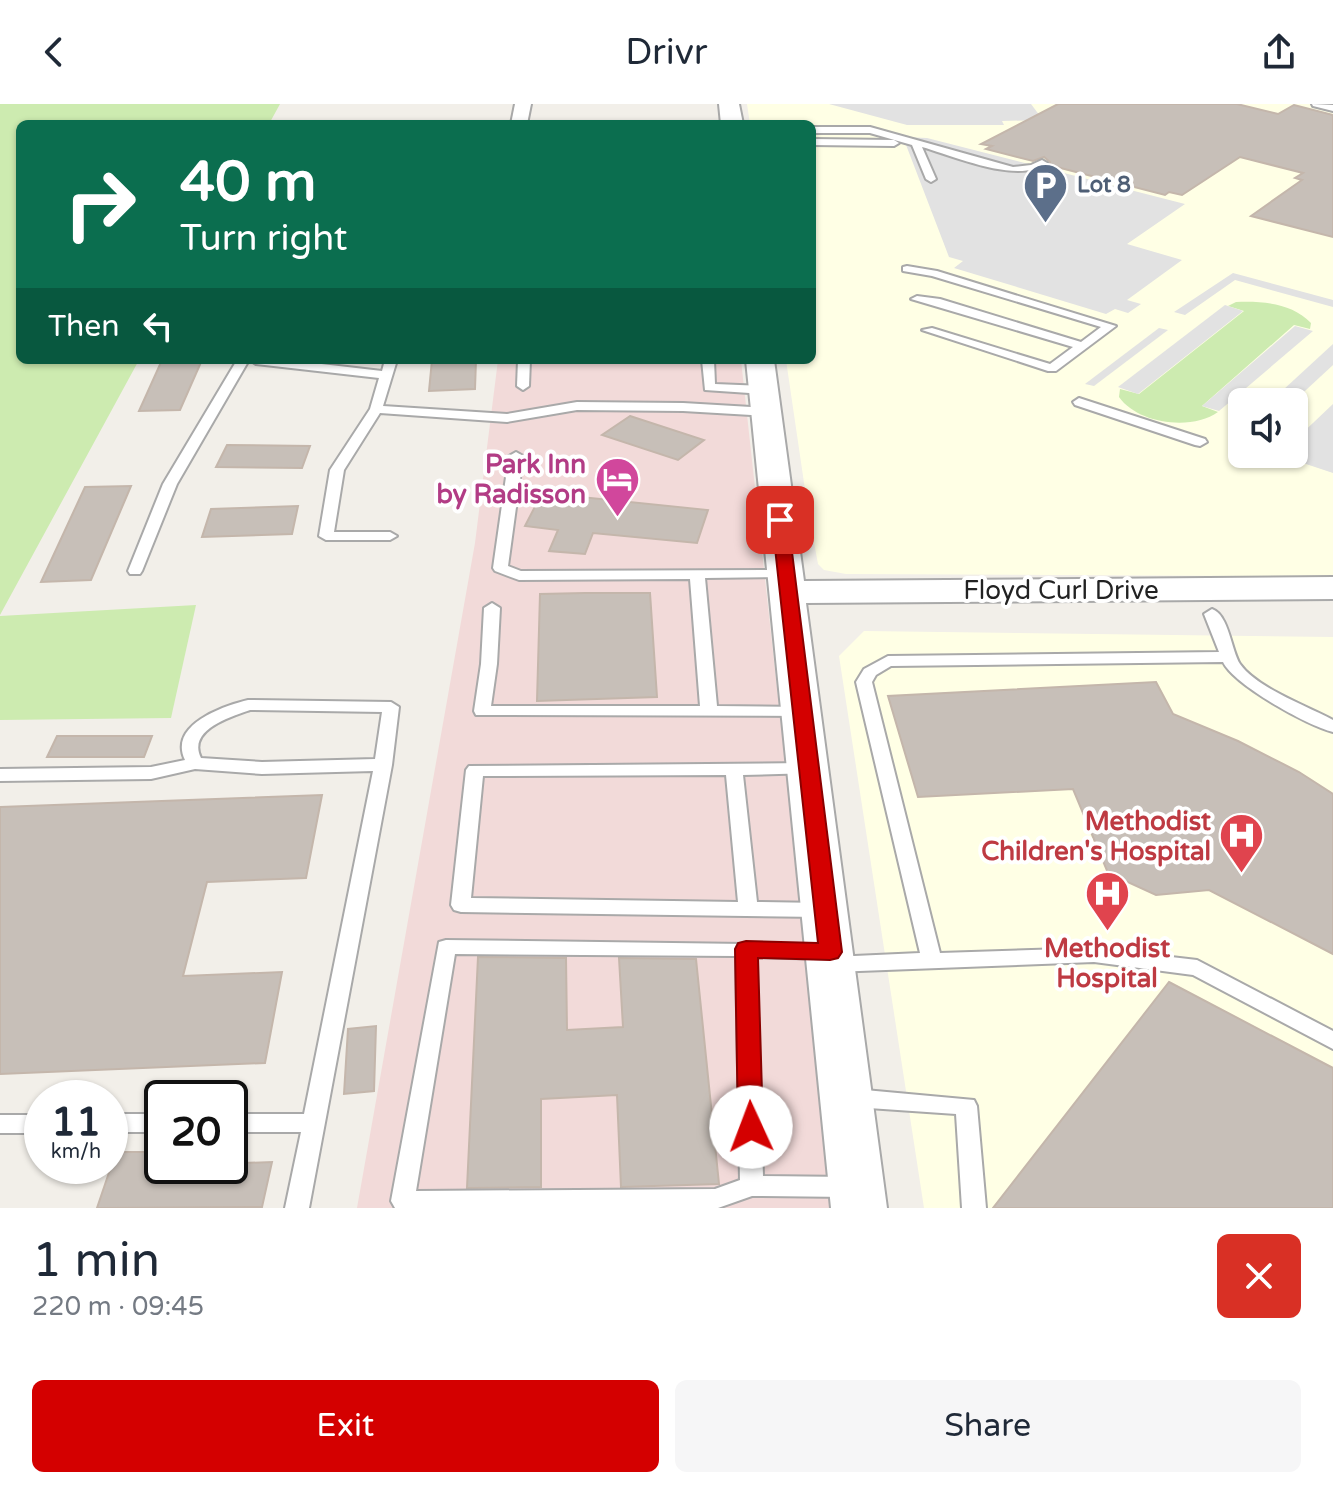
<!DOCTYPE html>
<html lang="en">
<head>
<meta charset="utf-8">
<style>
  body { margin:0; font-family:"Varela Round",sans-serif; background:#f6f6f7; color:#1f2937; height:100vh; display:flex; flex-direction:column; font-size:30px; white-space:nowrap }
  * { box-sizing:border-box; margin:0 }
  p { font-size:26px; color:#747a83 }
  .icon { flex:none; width:44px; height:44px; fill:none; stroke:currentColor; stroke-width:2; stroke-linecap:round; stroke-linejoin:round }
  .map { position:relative; height:1104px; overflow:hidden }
  .panel { display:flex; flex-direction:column; background:#fff; flex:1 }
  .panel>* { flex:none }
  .guide { position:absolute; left:16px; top:16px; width:800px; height:244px; border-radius:12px; box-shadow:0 2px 6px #0004; background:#0b6e4f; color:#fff; overflow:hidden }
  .buttons { position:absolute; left:1228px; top:284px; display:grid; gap:16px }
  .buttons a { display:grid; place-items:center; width:80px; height:80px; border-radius:12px; background:#fff; box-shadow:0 2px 6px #0004; font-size:40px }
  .speed { position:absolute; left:24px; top:976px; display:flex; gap:16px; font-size:40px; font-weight:700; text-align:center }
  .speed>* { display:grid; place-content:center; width:104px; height:104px; border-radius:50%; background:#fff; box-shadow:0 2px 6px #0004; line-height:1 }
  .speed small { font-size:20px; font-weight:400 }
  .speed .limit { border:4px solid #111; border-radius:12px; background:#fff; color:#111 }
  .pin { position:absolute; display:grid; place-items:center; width:68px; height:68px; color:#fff; margin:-34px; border-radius:16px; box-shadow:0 4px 12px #0006 }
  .me { position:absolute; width:88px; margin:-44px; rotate:358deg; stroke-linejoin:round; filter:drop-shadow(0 0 6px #0008) }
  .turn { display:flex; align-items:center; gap:28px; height:168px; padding:0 32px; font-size:36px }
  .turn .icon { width:104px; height:104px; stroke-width:2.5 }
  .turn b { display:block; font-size:56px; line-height:68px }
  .then { display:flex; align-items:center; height:76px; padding:0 32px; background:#0003; gap:16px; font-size:30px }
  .round { display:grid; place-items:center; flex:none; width:84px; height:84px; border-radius:12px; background:#f6f6f7 }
  .overview { display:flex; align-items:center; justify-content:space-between; height:136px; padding:0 32px }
  h1 { font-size:48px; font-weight:600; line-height:60px }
  .primary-button { display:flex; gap:16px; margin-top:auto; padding:16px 32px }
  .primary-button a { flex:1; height:92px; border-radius:12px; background:#d40000; color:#fff; font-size:32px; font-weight:600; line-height:92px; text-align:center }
  .primary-button a+a { background:#f6f6f7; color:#1f2937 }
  header { display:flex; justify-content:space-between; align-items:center; height:104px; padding:0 32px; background:#fff; font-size:36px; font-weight:600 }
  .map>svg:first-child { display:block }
</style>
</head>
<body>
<header><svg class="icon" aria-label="back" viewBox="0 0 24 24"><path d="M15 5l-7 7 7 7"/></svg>Drivr<svg class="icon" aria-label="share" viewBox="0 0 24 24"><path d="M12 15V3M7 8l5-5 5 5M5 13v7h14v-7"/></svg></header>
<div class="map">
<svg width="1333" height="1104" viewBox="0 0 1333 1104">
  <rect width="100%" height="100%" fill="#f2efe9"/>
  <!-- commercial -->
  <polygon fill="#f2dad9" points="498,256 741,256 834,1104 357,1104 475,439"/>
  <!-- education -->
  <g fill="#ffffe5" fill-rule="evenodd">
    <path d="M747 0H1333V476L1249 472 846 470 824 466 818 460 808 406 786 256H812V20H750ZM1242 298H1294V350H1242Z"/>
    <polygon points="864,527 1333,533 1333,1104 924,1104 839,552"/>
  </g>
  <!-- grass -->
  <g fill="#cdebb0">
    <polygon points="0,0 280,0 269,20 20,20 20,256 139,256 0,511"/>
    <path d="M1236 198C1263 197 1292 199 1311 219L1310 225 1294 221 1202 302 1218 308C1192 327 1138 320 1119 293L1120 285 1139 290 1244 207 1228 202Z"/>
    <polygon points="196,501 171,614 0,616 0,512"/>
  </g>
  <!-- parking -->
  <g fill="#e2e2e2">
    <polygon points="829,0 1031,0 1043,16 1002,17 1004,21 907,21"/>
    <polygon points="903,33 927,34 1185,100 1127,140 1182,156 1127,196 1141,200 1128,209 1115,205 1106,210 954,164 963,157 949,153"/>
    <polygon points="1233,169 1333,196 1333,203 1235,176 1185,211 1174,208"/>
    <polygon points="1225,201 1243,207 1138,290 1118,283"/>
    <polygon points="1295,222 1313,227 1219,307 1202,302"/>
    <polygon points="1159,224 1168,226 1094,282 1085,280"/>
    <polygon points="1333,240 1333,261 1293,298 1270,298"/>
    <polygon points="1333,300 1333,369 1279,351 1294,350 1294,337"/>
  </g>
  <!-- building -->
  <g fill="#c7bfb8" stroke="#c4b6ab" stroke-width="2">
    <polygon points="1058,0 1237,0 1278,10 1294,1 1333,11 1333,133 1251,112 1302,76 1295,74 1303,69 1240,53 1182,91 1169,88 1165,91 1049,61 1050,58 1044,53 1033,57 986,45 992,42 981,40"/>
    <polygon points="162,256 202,256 180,306 139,307"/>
    <polygon points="432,256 476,256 475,285 429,287"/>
    <polygon points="630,312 704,336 678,356 602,331"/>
    <polygon points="227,341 310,342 302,364 216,363"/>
    <polygon points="131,382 91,476 41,478 85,383"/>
    <polygon points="542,389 708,406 697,439 593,429 585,450 549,447 558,426 525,422"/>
    <polygon points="298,402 292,430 202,433 211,405"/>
    <polygon points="585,489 650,489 657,593 537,597 540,490"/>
    <polygon points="1156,578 1173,610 1238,637 1299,668 1333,690 1333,850 1209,786 1156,791 1108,769 1073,685 918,693 888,592"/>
    <polygon points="57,632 152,632 144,653 47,653"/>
    <polygon points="322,691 306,774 207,778 183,872 282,868 265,959 0,970 0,703"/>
    <polygon points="478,853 566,854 567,926 623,923 619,854 696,855 719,1080 621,1083 617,991 541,995 541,1083 467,1084"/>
    <polygon points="1169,878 1333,964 1333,1104 993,1104"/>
    <polygon points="376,922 374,987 344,990 348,925"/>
    <polygon points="116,1048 162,1048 162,1062 272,1058 262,1103 97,1104"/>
  </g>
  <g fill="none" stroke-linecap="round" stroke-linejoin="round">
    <defs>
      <g id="service">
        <polygon points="1312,0 1333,1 1333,7 1313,2"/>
        <path d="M812 23H870L1013 63 1031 61 1042 56 1047 59C1019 81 954 52 922 43L936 75 931 78 926 75 912 41 870 29H812Z"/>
        <polygon points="812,35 894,36 899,39 894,42 812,41"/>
        <polygon points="907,162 937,167 1116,222 1056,267 1048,267 922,226 932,224 1050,260 1073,243 911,195 917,192 940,195 1081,238 1101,223 932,172 903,167 903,163"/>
        <polygon points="237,256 249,256 177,380 142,467 140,470 130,470 128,467 163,380"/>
        <polygon points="250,256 287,256 382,267 385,256 397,256 383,302 507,310 577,298 683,299 767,304 773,308 767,312 683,307 577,306 507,318 380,309 344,366 334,428 390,428 397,432 390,436 326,436 319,432 330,366 370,305 379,274 256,260"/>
        <polygon points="518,256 530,256 529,282 523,286 517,282"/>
        <polygon points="702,256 714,256 715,280 764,282 770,286 764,290 705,286"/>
        <polygon points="1079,294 1205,335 1207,338 1200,342 1195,341 1075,301 1073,298"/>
        <polygon points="516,348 523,352 508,462 521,467 792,466 794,469 787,473 705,474 717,602 803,603 809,604 811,608 809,612 476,611 474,607 481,560 484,504 492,499 500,504 497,560 491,602 700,602 690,475 519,476 495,467 493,464 509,352"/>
        <path d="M1212 505C1229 511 1231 546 1240 560 1257 584 1307 602 1333 616V628C1308 622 1234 581 1223 558L891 562 876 571 872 578 940 849 1094 844 1197 856 1333 927V945L1193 871 1094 858 833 868 826 865 823 860 826 855 756 853 763 1072 849 1073 857 1076 860 1083 857 1090 849 1093 752 1092 718 1104H395L391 1097 439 838 446 836 825 841 832 843 835 848 832 853 920 849 856 578 864 565 888 552 1219 548 1204 510ZM455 850 736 852 740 1076 715 1085 416 1087Z"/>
        <path d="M248 596 391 598 399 603 392 661 309 1104H285L301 1028H230V1010H304L373 667 262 670 195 665 151 675 0 677V665L151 663 185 656C168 621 223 602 248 596ZM250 606 382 608 375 655 262 658 201 654C187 626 230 613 250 606Z"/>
        <path d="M807 659 816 665 813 669 743 671 757 798 821 799 828 801 831 806 828 811 821 813 461 808 454 806 451 801 466 666 469 662ZM726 671 738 798 471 794 483 672Z"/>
        <polygon points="854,985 974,996 977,1002 986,1104 962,1104 956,1010 854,1003 846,1000 843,994 846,988"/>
        <rect x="110" y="1010" width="52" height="18"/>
        <rect x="0" y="1011" width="42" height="18"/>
      </g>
      <polygon id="minor" points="515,0 531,0 527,20 511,20"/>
      <g id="tertiary">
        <polygon points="719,0 739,0 743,20 721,20"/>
        <polygon points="746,256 774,256 804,477 1333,473 1333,495 806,499 887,1104 831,1104"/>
      </g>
    </defs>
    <!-- service casing -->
    <use href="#service" stroke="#a9a9a9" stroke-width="4"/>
    <!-- minor casing -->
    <use href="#minor" stroke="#a9a9a9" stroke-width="4"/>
    <!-- tertiary casing -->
    <use href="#tertiary" stroke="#a9a9a9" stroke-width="4"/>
    <!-- service -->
    <use href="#service" fill="#fff" fill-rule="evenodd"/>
    <!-- minor -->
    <use href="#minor" fill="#fff" fill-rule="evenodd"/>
    <!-- tertiary -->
    <use href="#tertiary" fill="#fff" fill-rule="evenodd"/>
  </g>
  <!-- route -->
  <polygon fill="#d40000" stroke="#8a0000" stroke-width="2" points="780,411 788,416 842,848 838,854 830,856 758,854 763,1023 760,1030 751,1033 742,1030 738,1023 735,845 738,839 746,837 818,839 772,416"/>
  <!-- icons -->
  <defs>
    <symbol id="parking-pin" viewBox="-11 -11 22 30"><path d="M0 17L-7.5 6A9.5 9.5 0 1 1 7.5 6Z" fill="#5c6f8a" stroke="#fff"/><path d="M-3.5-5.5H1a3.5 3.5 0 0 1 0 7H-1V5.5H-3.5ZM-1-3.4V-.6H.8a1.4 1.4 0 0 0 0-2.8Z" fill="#fff"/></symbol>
    <symbol id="hotel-pin" viewBox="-11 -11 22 30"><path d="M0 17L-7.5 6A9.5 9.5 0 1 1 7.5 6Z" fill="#d1479c" stroke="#fff"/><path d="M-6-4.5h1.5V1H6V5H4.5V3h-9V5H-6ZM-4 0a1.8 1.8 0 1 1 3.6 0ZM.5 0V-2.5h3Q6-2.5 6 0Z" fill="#fff"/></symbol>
    <symbol id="hospital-pin" viewBox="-11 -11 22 30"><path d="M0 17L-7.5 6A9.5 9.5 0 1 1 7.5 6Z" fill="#e0444e" stroke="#fff"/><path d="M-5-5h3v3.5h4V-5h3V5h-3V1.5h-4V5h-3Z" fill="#fff"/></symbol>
  </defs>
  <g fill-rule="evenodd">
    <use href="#parking-pin" x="1020" y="56" width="51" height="69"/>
    <use href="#hotel-pin" x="592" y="350" width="51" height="69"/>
    <use href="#hospital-pin" x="1216" y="706" width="51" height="69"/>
    <use href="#hospital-pin" x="1082" y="764" width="51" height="69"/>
  </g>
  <g text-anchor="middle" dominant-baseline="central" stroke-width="8" stroke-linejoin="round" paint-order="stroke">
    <!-- far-service labels -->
    <g font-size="22" font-weight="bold" fill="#4e5e75" stroke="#fff" text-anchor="start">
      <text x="1077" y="81">Lot 8</text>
    </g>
    <!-- hotel labels -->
    <g font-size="26" font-weight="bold" fill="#b23c85" stroke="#fff" text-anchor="end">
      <text x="586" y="360">Park Inn<tspan x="586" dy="30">by Radisson</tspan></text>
    </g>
    <!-- street labels -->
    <g font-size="26" fill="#222" stroke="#fff">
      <text x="1061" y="486">Floyd Curl Drive</text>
    </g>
    <!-- health labels -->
    <g font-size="26" font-weight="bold" fill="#be3a42" stroke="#fff" text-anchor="end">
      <text x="1211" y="717">Methodist<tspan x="1211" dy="30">Children's Hospital</tspan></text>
      <text x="1107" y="844" text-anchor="middle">Methodist<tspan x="1107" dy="30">Hospital</tspan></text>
    </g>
  </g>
</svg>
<div class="buttons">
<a><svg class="icon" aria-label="sound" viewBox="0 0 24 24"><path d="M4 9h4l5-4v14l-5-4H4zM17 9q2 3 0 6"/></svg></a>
</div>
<div class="speed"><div>11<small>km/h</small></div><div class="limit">20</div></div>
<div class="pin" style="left:780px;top:416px;background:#d93025"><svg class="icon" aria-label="arrive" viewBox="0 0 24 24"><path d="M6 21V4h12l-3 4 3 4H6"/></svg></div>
<svg class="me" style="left:751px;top:1023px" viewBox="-20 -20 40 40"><circle r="19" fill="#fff"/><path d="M0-13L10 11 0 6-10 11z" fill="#d40000"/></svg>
<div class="guide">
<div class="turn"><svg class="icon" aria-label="right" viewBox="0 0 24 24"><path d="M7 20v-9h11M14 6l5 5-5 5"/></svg><div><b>40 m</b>Turn right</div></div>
<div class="then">Then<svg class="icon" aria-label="left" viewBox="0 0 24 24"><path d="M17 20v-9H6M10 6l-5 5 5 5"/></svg></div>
</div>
</div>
<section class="panel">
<div class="overview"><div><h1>1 min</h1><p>220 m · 09:45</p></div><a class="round" style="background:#d93025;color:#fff"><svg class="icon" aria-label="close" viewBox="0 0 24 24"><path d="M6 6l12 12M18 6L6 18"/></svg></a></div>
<div class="primary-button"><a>Exit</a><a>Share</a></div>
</section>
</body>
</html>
